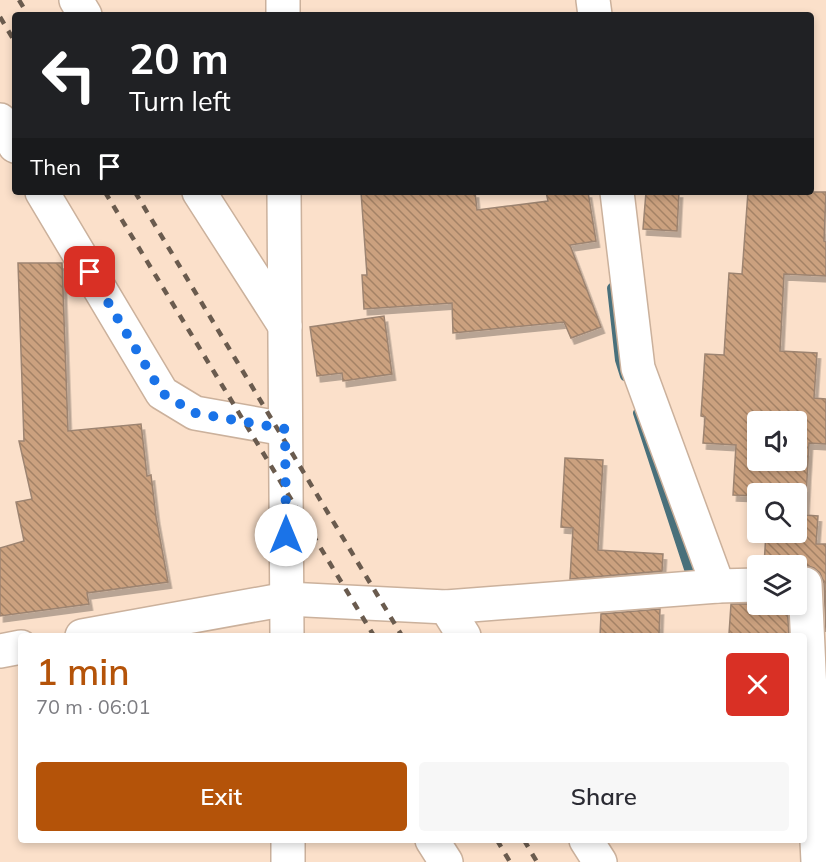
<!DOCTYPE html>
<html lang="en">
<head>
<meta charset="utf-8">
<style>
  body { margin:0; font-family:Mulish,sans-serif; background:#f7f7f7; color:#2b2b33; height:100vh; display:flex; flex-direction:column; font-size:22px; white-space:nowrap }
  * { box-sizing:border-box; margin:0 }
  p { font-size:20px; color:#7c7c81 }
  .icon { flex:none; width:33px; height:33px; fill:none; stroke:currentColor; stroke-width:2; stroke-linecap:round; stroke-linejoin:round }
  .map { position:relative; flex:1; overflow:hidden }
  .sheet { position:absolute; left:18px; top:633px; width:789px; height:210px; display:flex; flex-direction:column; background:#fff; border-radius:6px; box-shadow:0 3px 9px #0003 }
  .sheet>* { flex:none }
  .hud { position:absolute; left:12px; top:12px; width:802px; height:183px; border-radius:6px; box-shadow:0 3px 9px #0003; background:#202124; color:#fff; overflow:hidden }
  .buttons { position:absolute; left:747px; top:411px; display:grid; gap:12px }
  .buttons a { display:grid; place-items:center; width:60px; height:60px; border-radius:6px; background:#fff; box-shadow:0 3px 9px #0003; font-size:30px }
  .pin { position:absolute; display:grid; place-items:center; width:51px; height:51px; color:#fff; margin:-26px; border-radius:12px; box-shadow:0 3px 9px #0006 }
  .me { position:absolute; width:66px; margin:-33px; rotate:0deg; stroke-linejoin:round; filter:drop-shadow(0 0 4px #0008) }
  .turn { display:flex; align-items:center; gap:21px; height:126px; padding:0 18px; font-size:27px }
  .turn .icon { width:78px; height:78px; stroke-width:2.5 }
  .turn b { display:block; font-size:42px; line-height:51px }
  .then { display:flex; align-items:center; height:57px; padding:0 18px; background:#0003; gap:12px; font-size:22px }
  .round { display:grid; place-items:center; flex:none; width:63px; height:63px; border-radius:6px; background:#f7f7f7 }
  .head { display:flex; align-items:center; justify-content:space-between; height:102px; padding:0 18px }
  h1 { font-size:36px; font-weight:600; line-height:45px; color:#b45309 }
  .action { display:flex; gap:12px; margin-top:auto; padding:12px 18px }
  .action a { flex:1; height:69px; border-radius:6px; background:#b45309; color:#fff; font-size:24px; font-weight:600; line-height:69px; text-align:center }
  .action a+a { background:#f7f7f7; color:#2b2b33 }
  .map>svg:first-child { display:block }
</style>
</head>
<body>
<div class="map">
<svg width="826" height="862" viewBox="0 0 826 862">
  <defs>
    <pattern id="building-back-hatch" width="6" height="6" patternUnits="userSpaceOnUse" patternTransform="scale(1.5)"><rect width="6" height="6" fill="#cba17f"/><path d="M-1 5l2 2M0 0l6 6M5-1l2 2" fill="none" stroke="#a48266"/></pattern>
    <filter id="shadow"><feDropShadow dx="3.5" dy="6" stdDeviation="0" flood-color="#0004"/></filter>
  </defs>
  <rect width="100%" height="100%" fill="#fbe0ca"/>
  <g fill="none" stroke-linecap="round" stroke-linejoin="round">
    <!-- stream -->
    <g stroke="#49707b" stroke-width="10">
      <polyline points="612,288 620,360 625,376"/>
      <polyline points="638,413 689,569 707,570"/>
    </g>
  </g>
  <!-- building -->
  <g fill="url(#building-back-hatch)" stroke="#9d8471" stroke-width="1.5" fill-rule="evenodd" filter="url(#shadow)">
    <polygon points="361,192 475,192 477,210 548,201 546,192 588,192 596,241 570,245 601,327 571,338 564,322 453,333 452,303 364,309 362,275 367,275"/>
    <polygon points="646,192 679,192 677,231 643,229"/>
    <path d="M748 192H826L824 241 826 242V276L784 274 780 351 817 353 814 398 826 399V444L809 443 805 515 818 516 816 544H826V632L824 583 820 573 814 568 805 565 796 568V566H764L766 532H796V494H758V496L733 495 736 445 703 443 705 417 701 416 705 354 724 355 729 273 742 274ZM758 422H796V460H758Z"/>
    <polygon points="18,263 62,263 68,431 141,424 147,476 151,475 156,517 168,582 87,593 89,604 0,616 0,548 24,541 16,502 32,499 19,441 24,441"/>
    <polygon points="384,316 392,374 343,381 342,373 317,376 310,327"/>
    <polygon points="565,458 603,460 598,550 663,554 662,571 570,579 573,528 561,527"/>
    <polygon points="731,604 787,604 789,636 729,634"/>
    <polygon points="660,609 659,636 600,636 601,614"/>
  </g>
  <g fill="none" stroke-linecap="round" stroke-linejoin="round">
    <defs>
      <g id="minor">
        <polyline points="76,0 85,15"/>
        <polyline points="283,0 283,15"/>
        <polyline points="593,0 595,15"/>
        <polyline points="0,120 15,146"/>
        <polyline points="42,192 162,393 195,413 285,429"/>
        <polyline points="199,192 285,326"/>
        <polyline points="284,192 287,636"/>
        <polyline points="617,192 638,368 718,586"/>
        <polyline points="805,584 818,862"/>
        <polyline points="446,607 464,636"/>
        <polyline points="82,636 287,599 446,607 718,586 758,585"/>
        <polyline points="0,651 21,647"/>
        <polyline points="288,840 288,862"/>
        <polyline points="432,840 446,862"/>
        <polyline points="586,840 600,862"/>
      </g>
    </defs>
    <!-- minor casing -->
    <use href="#minor" stroke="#cbb19c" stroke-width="36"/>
    <!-- minor -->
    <use href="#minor" stroke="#fff" stroke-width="33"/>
    <!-- rail -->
    <g stroke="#6a5b4e" stroke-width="4.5" stroke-dasharray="8 8" stroke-linecap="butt">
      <polyline points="19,0 28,15"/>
      <polyline points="0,17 15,42"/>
      <polyline points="105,192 374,636"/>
      <polyline points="135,192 402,636"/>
      <polyline points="497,840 510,862"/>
      <polyline points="524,840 537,862"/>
    </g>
  </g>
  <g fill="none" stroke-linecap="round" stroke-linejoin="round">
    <!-- route -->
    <polyline stroke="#1a73e8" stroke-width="10" stroke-dasharray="0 18" points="90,272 162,393 195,413 285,429 286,535"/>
  </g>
</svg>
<div class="buttons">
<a><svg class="icon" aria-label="sound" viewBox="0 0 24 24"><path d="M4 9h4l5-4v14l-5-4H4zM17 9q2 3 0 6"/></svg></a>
<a><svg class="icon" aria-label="search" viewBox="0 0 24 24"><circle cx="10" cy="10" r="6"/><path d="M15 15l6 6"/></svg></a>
<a><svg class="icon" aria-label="layers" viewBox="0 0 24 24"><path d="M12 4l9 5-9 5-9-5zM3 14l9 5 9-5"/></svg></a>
</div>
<div class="pin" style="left:90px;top:272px;background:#d93025"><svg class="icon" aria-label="arrive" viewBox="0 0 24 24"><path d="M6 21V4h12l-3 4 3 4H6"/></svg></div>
<svg class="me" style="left:286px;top:535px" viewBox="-20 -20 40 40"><circle r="19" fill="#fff"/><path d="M0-13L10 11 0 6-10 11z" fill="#1a73e8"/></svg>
<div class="hud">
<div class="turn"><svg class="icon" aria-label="left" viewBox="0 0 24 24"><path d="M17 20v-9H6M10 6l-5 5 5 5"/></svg><div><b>20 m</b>Turn left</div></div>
<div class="then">Then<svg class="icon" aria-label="arrive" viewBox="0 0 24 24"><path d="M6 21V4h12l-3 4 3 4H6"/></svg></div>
</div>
<section class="sheet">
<div class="head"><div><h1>1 min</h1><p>70 m · 06:01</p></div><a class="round" style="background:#d93025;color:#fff"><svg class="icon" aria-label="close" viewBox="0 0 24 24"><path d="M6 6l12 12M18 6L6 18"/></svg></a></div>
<div class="action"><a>Exit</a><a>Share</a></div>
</section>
</div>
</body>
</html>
